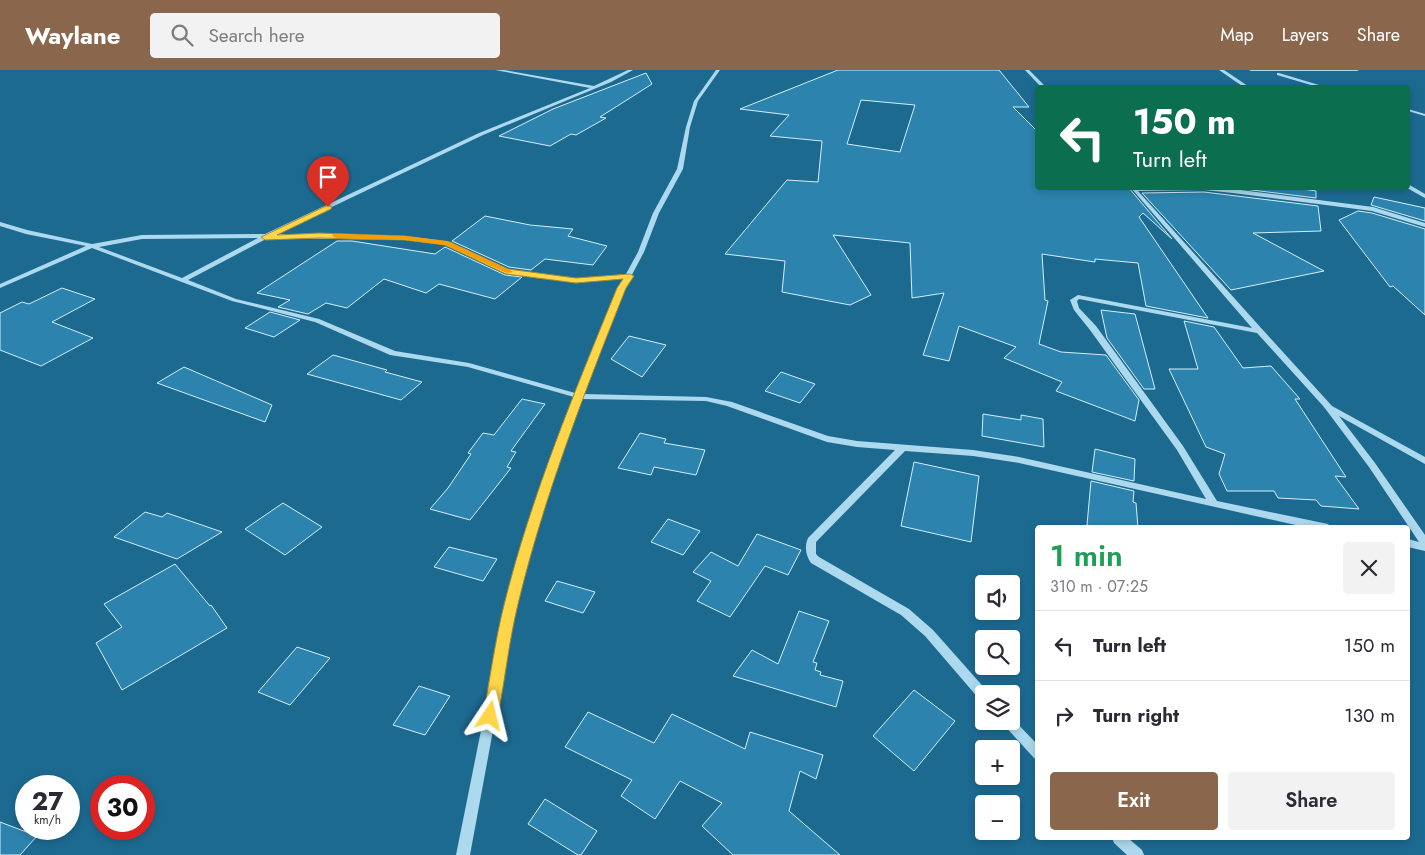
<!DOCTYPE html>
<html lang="en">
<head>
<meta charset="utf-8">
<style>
  body { margin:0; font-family:Jost,sans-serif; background:#f2f2f3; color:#2b2b33; height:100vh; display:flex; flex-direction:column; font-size:19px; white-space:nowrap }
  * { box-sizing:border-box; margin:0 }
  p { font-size:16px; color:#7c7c81 }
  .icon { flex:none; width:28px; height:28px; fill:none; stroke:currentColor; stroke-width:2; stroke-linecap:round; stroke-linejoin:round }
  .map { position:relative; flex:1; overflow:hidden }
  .side { position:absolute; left:1035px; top:455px; width:375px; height:315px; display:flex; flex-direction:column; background:#fff; border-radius:5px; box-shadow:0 2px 8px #0003 }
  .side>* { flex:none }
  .guide { position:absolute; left:1035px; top:15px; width:375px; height:105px; border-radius:5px; box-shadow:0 2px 8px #0003; background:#0b6e4f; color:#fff; overflow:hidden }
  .buttons { position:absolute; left:975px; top:505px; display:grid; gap:10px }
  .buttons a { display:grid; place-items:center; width:45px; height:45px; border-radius:5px; background:#fff; box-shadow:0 2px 8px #0003; font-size:25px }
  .speed { position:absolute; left:15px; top:705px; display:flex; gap:10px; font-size:25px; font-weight:700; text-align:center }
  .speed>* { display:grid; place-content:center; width:65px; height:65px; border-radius:50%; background:#fff; box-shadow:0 2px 8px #0003; line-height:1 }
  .speed small { font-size:12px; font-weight:400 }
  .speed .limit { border:8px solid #d22; background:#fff; color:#111 }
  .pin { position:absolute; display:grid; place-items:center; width:42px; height:42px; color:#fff; margin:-51px -21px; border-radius:50% 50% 50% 0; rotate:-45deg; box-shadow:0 0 5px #0007 }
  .pin .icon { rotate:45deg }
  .me { position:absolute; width:55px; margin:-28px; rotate:10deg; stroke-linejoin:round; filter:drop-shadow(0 0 4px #0008) }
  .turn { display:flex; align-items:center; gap:18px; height:105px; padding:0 15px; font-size:22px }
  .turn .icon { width:65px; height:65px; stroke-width:2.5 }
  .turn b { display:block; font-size:35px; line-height:42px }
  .round { display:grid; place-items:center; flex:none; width:52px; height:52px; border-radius:5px; background:#f2f2f3 }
  .head { display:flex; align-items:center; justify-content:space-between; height:85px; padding:0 15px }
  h1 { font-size:30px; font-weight:600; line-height:38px; color:#1e9e55 }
  .primary-button { display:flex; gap:10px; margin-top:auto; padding:10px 15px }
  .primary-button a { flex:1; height:58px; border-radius:5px; background:#8a674c; color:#fff; font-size:20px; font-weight:600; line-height:58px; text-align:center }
  .primary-button a+a { background:#f2f2f3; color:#2b2b33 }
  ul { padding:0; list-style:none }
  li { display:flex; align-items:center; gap:15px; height:70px; padding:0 15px; border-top:1px solid #e1e1e2 }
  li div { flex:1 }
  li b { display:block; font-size:19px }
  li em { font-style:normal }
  header { display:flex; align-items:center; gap:30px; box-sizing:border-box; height:70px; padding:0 25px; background:#8a674c; color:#fff }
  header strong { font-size:24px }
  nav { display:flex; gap:28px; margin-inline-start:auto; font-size:18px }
  .search { width:350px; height:45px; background:#f2f2f3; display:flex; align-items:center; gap:12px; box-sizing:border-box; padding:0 18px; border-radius:5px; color:#7c7c81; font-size:19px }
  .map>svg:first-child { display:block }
</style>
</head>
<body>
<header>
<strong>Waylane</strong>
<div class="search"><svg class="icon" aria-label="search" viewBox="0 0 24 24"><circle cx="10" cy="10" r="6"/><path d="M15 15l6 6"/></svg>Search here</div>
<nav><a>Map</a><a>Layers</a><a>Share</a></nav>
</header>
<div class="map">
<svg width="1425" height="785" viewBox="0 0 1425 785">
  <rect width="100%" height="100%" fill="#1d6a91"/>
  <!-- building -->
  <g fill="#2c84ae" stroke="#d3eefa" fill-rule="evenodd">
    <path d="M838 0H999L1029 37H1013L1038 62V118H1129L1172 169 1143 143 1139 147 1208 248 1146 236 1138 193 1095 189V192L1042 184 1045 230 1048 231 1039 274 1061 282 1106 285 1139 330 1135 351 1056 321 1062 312 1004 288 1016 277 959 256 949 291 923 285 944 223 912 228 910 173 833 165 871 225 850 235 782 222 785 191 725 184 787 110 818 112 822 71 770 66 789 45 740 39ZM861 30 915 35 900 82 847 74Z"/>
    <polygon points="646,3 652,14 600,47 606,48 576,65 571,64 550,76 499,66 553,39"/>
    <polygon points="1236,118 1296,118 1316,121 1316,128"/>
    <polygon points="1204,122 1318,136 1321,161 1253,163 1324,201 1231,220 1142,123"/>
    <polygon points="1374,127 1425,138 1425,151 1371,135"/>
    <polygon points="1358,141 1372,143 1425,159 1425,245 1393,216 1390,217 1339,150"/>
    <polygon points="485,146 530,155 573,159 568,166 607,176 593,195 545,189 531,200 509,197 452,171"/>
    <polygon points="337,171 352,171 435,184 445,177 505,205 522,207 495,229 439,214 426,223 384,209 347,238 326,233 308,244 278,237 290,230 257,223"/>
    <polygon points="62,218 95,229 52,252 93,268 41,296 0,280 0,243 22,232 29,234"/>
    <polygon points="1101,240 1135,244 1155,319 1144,319 1107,268"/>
    <polygon points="270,242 300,250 274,267 245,258"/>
    <polygon points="1184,251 1214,257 1243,298 1271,296 1300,329 1295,329 1346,407 1335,406 1359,439 1321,436 1316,430 1278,428 1274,421 1227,421 1219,404 1225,384 1206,377 1169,299 1198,299"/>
    <polygon points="629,266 666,275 642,307 611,289"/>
    <polygon points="333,285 387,300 385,302 422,312 401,330 307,304"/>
    <polygon points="184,297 272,335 265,352 157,313"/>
    <polygon points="781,302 815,314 800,333 765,321"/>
    <polygon points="522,329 545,334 511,381 516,382 507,397 511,398 470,450 430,439 448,418 471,384 468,383 483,363 494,365"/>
    <polygon points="983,344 1021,350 1021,345 1043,349 1044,377 982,366"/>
    <polygon points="640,363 666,369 664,373 705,380 696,405 654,397 651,405 618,398"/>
    <polygon points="1095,379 1135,389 1134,411 1092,402"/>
    <polygon points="914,392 979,406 971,472 901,456"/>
    <polygon points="1091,411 1134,421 1133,432 1136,433 1138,458 1100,458 1087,455"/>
    <polygon points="283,433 322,457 285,485 245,459"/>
    <polygon points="145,442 162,447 167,443 222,462 177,489 114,467"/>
    <polygon points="668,449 700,461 683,485 651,472"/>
    <polygon points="757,464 801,480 788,505 765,496 730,547 697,531 711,511 693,502 711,482 738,496"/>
    <polygon points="449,477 497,489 483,511 434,497"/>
    <polygon points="175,494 210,536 211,535 227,558 122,620 96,573 122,557 104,534"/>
    <polygon points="557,511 595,522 583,543 545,531"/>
    <polygon points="799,541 829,551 813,592 817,593 815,600 821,602 820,605 843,611 836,637 733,606 752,580 778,594"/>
    <polygon points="297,577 330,588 290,635 258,622"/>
    <polygon points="419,616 450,626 425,665 393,655"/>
    <polygon points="914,620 955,651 914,701 873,666"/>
    <polygon points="588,642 654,673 672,644 745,679 750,662 823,685 816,709 800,701 789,741 840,785 733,785 702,756 722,733 680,711 655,749 621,726 632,710 565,677"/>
    <polygon points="545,729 597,761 581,785 578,785 528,754"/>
    <polygon points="0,752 37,766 20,785 0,785"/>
  </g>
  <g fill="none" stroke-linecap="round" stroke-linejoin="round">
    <!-- minor -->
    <g fill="#add9ee" fill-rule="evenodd">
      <path d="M495 0H504L594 16 628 0H633L611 12 483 65 275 164 405 166 449 172 508 199 576 209 626 204 638 182 653 143 677 99 686 57 694 31 716 0H720L698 31 690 57 683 99 659 143 644 182 625 218 583 324 706 327 732 332 828 366 857 371 973 380 1019 387 1206 429 1177 380 1090 260 1074 240 1070 230 1078 225 1252 258 1131 118H1215L1233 119 1373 137 1425 153V157L1372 141 1233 123 1204 120 1138 121 1262 259 1332 336 1425 387V394L1339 346 1375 393 1425 465V481L1408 477V469L1419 472 1369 397 1324 337 1257 263 1079 229 1077 231 1079 238 1096 256 1183 376 1217 431 1328 454 1332 458H1309L1019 393 973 386 905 381 816 472V484L819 487 909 539 933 560 988 622 989 624H984V631L980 630 925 566 901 545 811 493C806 486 804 477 808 468L895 380 857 377 827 372 727 336 706 331 581 329 536 461 516 536 470 785H456L506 536 526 461 574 327 468 297 390 285 315 252 232 231 92 178 0 218V214L86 176 26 164 0 156V152L27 160 92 174 142 165 265 164 479 63 590 18ZM258 168 182 208 99 177 142 169ZM268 168 405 170 446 175 506 203 576 213 624 208 606 247 575 323 469 293 395 281 319 249 236 229 188 210Z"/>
      <polygon points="1025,0 1029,0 1047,18 1042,18"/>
      <polygon points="1219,0 1224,0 1251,18 1245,18"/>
      <polygon points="1249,0 1359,0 1357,1 1251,1"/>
      <polygon points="1277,3 1279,3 1329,18 1321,18 1277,5"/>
      <polygon points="1408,39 1425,44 1425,46 1408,41"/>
      <polygon points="1408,114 1425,124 1425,128 1407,118"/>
      <polygon points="1011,647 1038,675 1038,690 1034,688 1004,655 1002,651 1011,651"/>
      <polygon points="1112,768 1128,768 1142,780 1144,785 1127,785 1114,773"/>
    </g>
  </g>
  <!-- route -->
  <path fill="#ffd54a" stroke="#a68a30" d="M328 135 332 137 331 139 277 165 319 163 405 166 450 172 508 199 576 208 630 204 634 206 626 218C585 321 544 426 518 534 509 571 505 609 498 646L496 651 490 653 485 651 483 646C490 609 495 571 504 535 531 426 575 321 617 218L623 209 576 213 506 204 445 175 405 170 319 168 265 170 261 167Z"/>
  <!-- slow -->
  <polygon fill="#f59e0b" points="333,164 405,166 447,171 514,202 507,203 445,175 405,170 336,168 332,166"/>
</svg>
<div class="buttons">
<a><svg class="icon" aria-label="sound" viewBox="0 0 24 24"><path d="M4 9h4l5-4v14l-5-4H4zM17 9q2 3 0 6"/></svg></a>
<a><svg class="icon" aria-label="search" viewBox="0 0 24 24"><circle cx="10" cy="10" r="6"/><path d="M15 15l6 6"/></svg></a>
<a><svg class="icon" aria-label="layers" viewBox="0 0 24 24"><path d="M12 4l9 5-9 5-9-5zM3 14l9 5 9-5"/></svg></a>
<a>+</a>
<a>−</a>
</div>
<div class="speed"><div>27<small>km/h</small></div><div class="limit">30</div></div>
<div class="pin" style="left:328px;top:137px;background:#d93025"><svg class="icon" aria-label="arrive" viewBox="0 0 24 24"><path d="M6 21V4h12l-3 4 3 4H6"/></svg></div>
<svg class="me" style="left:490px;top:646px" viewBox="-20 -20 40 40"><path d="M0-17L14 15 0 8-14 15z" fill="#ffd54a" stroke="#fff" stroke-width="4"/></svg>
<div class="guide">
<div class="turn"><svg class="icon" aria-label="left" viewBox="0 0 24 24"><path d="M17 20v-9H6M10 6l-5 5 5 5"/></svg><div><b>150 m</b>Turn left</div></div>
</div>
<section class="side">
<div class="head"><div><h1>1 min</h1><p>310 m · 07:25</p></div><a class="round"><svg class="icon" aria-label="close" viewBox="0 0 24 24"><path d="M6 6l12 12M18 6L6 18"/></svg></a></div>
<ul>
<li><svg class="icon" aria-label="left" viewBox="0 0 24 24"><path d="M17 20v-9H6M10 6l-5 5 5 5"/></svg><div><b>Turn left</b></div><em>150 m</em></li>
<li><svg class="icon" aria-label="right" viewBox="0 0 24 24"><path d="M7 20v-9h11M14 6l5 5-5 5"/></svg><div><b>Turn right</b></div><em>130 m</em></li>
</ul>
<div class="primary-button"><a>Exit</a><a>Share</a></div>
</section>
</div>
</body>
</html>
